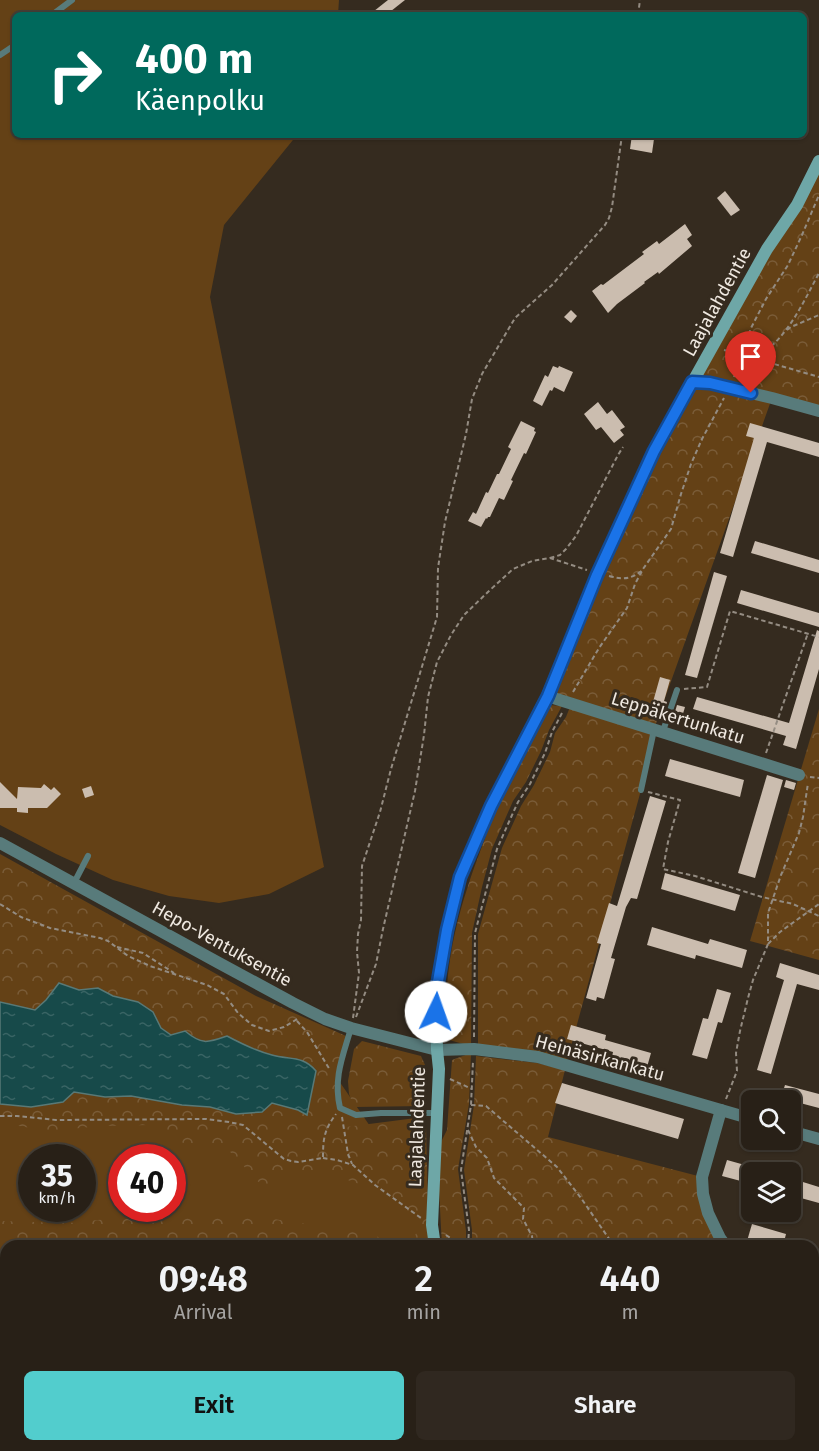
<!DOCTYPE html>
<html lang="en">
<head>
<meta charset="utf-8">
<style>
  body { margin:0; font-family:"Fira Sans",sans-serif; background:#302820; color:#f1f3f6; height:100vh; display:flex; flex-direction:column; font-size:22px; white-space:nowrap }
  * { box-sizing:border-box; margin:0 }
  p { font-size:20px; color:#a5a3a1 }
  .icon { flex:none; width:33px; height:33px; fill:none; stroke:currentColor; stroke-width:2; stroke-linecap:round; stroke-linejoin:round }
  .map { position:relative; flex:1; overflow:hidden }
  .sheet { position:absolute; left:0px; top:1240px; width:819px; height:212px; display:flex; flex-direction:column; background:#282017; border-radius:18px 18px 0 0; box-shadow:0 2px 4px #0004,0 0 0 2px #443e36 }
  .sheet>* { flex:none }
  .guide { position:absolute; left:12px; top:12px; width:795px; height:126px; border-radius:9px; box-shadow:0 2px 4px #0004,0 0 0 2px #443e36; background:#00695c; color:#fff; overflow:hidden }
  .tools { position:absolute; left:741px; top:1090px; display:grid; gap:12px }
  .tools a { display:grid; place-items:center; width:60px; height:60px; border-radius:9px; background:#282017; box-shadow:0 2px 4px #0004,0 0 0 2px #443e36; font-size:30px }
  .speed { position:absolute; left:18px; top:1144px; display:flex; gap:12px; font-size:30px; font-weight:700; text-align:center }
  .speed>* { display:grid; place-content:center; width:78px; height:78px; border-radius:50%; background:#282017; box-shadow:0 2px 4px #0004,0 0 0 2px #443e36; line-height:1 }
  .speed small { font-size:15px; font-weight:400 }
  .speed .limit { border:9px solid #d22; background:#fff; color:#111 }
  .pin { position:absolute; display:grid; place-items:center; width:51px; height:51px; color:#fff; margin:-62px -26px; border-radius:50% 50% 50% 0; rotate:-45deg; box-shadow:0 0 6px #0007 }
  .pin .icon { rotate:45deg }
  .me { position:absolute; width:66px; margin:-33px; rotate:3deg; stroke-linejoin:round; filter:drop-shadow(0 0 4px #0008) }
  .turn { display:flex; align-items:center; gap:21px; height:126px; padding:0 24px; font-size:27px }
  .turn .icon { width:78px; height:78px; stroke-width:2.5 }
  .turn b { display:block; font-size:42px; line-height:51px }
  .eta { display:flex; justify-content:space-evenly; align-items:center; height:102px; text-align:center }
  .eta b { font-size:36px; font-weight:600; line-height:42px }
  .action { display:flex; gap:12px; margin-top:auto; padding:12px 24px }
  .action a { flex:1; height:69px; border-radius:9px; background:#52cdcd; color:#111; font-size:24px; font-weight:600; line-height:69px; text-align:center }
  .action a+a { background:#302820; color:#f1f3f6 }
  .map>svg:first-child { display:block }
</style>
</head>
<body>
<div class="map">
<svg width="819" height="1451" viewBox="0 0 819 1451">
  <defs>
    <pattern id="forest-crowns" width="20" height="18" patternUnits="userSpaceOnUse" patternTransform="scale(1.5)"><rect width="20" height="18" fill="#644116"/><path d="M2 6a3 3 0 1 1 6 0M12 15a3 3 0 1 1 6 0" fill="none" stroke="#7a5c38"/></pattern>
    <pattern id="water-ripples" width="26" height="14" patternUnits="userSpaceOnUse" patternTransform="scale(1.5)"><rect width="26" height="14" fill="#174a4a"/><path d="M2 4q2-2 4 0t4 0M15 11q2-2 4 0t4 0" fill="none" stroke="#396464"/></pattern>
  </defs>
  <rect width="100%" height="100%" fill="#352b1f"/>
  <!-- green -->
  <g fill="#644116" fill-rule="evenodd">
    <polygon points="0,0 339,0 338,15 15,15 15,135 297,135 224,225 210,297 324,867 269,894 219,903 169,896 113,880 56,854 0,825"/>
    <path d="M0 924 324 1059 420 1199 422 1246H6V1375L0 1373ZM32 1158H82V1209H32ZM122 1158H172V1209H122Z"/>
  </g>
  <!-- forest -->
  <g fill="url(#forest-crowns)">
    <polygon points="819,161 819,411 772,398 654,729 547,696 654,451"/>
    <path d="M549 705 562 706 549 730 541 751 526 782 513 801 492 849 482 887 472 933 471 1046 449 1040C440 974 458 910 481 849 486 836 490 823 496 811 512 775 531 740 549 705Z"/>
    <polygon points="570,707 653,734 641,790 567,1061 478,1045 478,934 491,887 502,848 521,806 534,785 550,752 555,733 566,717"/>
    <polygon points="819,709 819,960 750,941"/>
    <path d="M0 854 256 996 346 1036 336 1088 328 1108 325 1122 338 1128 416 1118 426 1126 429 1246H6V1260L0 1259V1221L69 1223 117 1218 185 1216 221 1211 332 1228 356 1225 380 1238 411 1243 421 1224C385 1187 341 1174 291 1170L279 1183 264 1185 252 1178 241 1162 228 1150 214 1145 195 1147 175 1140 149 1125 101 1126 49 1131 19 1126 0 1122V1114L7 1104 31 1107 63 1102 74 1092 105 1097 131 1096 182 1105 210 1107 236 1114 272 1103 298 1110 307 1115 293 1057C267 1056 250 1048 227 1036 207 1043 202 1045 185 1031L171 1035 161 1028 153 1012 138 1002 113 996 98 988 79 990 59 983 35 1010 23 1006 0 1002Z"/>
    <polygon points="362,1041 421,1056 425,1065 424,1106 354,1107 349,1094 348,1081 354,1049"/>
    <polygon points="471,1053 469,1104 458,1169 466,1231 466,1246 442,1246 439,1190 441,1142 447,1130 452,1060"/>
    <polygon points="476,1056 537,1063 565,1070 548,1137 698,1176 722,1246 472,1246 472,1230 464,1170 474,1105"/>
    <polygon points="0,1363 6,1364 6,1436 0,1435"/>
    <polygon points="813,1380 819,1387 819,1451 512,1451 509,1446 813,1446"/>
    <polygon points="23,1446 479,1446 480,1451 27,1451"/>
  </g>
  <!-- water -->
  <path fill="url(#water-ripples)" stroke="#587977" stroke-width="1.5" d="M59 983 79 990 98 988 113 996 138 1002 153 1012 161 1028 171 1035 185 1031C202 1045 207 1043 227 1036 242 1044 256 1051 272 1055 289 1060 303 1055 316 1071L307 1115 298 1110 272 1103 262 1112 236 1114 210 1107 182 1105 131 1096 105 1097 74 1092 63 1102 31 1107 0 1104V1002L35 1010 46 1000Z"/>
  <!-- building -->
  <g fill="#cbbdaf">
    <polygon points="388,0 405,0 386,15 369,15"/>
    <polygon points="632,135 654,139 652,153 630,149"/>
    <polygon points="725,191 740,210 731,216 717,198"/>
    <polygon points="685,224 692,235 687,239 692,246 659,274 658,272 644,282 645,283 617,304 608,313 592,291 601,284 603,285 644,254 642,252 657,241 659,244"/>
    <polygon points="571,310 577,316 571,323 564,317"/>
    <polygon points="553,366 558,368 559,366 573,372 564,392 554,387 552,391 550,390 542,406 533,401 545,375 548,377"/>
    <polygon points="598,402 607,414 612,410 625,427 620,430 624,435 614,443 601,427 596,430 584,414"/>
    <polygon points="521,421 535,428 534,431 536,432 526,454 524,453 511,480 513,481 504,500 499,498 490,517 488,517 487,519 486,518 481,527 468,521 473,512 476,514 486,492 488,493 497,474 499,474 511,449 508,447"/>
    <polygon points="750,423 819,443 819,457 767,442 733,557 720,553 754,438 746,436"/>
    <polygon points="755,541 819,560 819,573 751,553"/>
    <polygon points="714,572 727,576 697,678 685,675"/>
    <polygon points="741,590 819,613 819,627 737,603"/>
    <polygon points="817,630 819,631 819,669 796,749 783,745 786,736 693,709 697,697 789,723"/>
    <polygon points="660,677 670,680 664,701 667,702 664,712 651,709"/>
    <polygon points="677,705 685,707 680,724 672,722"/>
    <polygon points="670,759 744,780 740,797 665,776"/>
    <polygon points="767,775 783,780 755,878 738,873"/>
    <polygon points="786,780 796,783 794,790 784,787"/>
    <polygon points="0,782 17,799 18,787 41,788 44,784 51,790 54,787 61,794 47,808 28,808 28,813 17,812 17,808 0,808"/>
    <polygon points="91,786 94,795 85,798 82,789"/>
    <polygon points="650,796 666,801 637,899 631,898 626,907 611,958 615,959 604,999 597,997 596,1001 586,998 601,944 597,943 609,903 617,906"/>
    <polygon points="665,873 740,895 735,911 661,889"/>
    <polygon points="652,927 708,944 710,939 747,950 742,968 696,955 695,959 647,945"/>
    <polygon points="780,963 819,975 819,990 797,984 771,1074 757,1070 784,980 776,977"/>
    <polygon points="717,989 731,993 722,1023 718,1022 707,1059 692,1055 703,1018 708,1019"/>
    <polygon points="571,1025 606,1035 605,1040 651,1053 647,1067 612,1057 613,1052 567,1039"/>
    <polygon points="562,1083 684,1119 678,1139 555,1103"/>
    <polygon points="785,1085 819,1094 819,1108 781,1098"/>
    <polygon points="727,1160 752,1167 752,1184 722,1176"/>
    <polygon points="790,1178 819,1187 819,1203 790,1195"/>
    <polygon points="752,1224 786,1234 783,1246 765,1246 747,1241"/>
  </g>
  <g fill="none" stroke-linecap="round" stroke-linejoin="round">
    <!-- path -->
    <g stroke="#948c82" stroke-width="2" stroke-dasharray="4.5 3" stroke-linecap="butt">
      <polyline points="638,15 640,0"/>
      <polyline points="787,330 791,327 819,315"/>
      <polyline points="724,350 743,355 819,377"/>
      <path d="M739 365C746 364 749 362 755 358 759 355 763 353 767 350 791 330 804 301 819 273"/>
      <polyline points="734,377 751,328 766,299 788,265 802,235 819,195"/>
      <polyline points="550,558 560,555 566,549 576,536 618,455 623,447"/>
      <path d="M609 576C624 580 631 579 643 570"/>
      <polyline points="684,689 707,687 730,611 819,637"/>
      <polyline points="573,692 599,648 627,608 635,584 643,569 671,529 681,494 691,464 702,439 724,398"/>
      <polyline points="766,753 808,633"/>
      <polyline points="810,777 819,778"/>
      <polyline points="648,792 680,800 668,842 663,869 695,876 762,897 793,904 819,916"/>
      <polyline points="0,904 21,917 50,928 100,938 108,941 128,956 150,966 207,985 224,994 238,1013 252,1025 269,1031 284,1027 299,1018"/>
      <polyline points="768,944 780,932 819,904"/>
      <polyline points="117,947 143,953 174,973"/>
      <polyline points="356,1017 376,964 383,929 415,791 424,735 428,697 437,662 451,635 464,615 489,591 513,569 532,561 550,558 587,570"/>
      <polyline points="353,1018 359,973 357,952 358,934 361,920 362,866 380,812 391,769 437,617 438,568 445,522 466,434 472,399 482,374 515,318 552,285 605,225 609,218 612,207 622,135"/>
      <polyline points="297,1021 307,1032 330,1070"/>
      <polyline points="474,1037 475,933 487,887 497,849 508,824 518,802 530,784 545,753 552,732 562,713"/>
      <polyline points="450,1079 472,1089"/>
      <polyline points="726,1099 737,1071 736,1053 740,1031 748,998 753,980 768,944 768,913 781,875 799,833 803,817 808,783"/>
      <polyline points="471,1105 486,1106 557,1167 581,1198 614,1246"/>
      <path d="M0 1116H17L56 1120 206 1119 229 1122 243 1125 284 1159 291 1161 298 1162 323 1158C323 1139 324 1130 336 1114"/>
      <polyline points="342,1117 348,1154 352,1164"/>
      <polyline points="468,1130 476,1147 487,1158 494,1178 524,1208 523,1219 532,1236 533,1246"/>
      <polyline points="323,1158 337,1160 353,1165 375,1185 421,1218"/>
      <polyline points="446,1235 462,1246"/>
      <polyline points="468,1246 469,1230 461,1170 471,1105 473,1061"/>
      <polyline points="506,1446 508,1451"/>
      <polyline points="713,1446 718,1451"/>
      <polyline points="739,1446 743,1451"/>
      <polyline points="804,1446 807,1451"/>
      <polyline points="628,1451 633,1446"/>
    </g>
    <!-- lane -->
    <g stroke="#587b7b" stroke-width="6">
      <polyline points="52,15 72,0"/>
      <polyline points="0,55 15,45"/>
      <polyline points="663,731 677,690"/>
      <polyline points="641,790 654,730"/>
      <polyline points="74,883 88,856"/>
      <path d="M351 1028C343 1056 333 1078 340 1108L356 1115 381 1113H436"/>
    </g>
    <!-- street -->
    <g stroke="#587b7b" stroke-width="12">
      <polyline points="692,382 710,383 772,398 819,411"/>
      <polyline points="547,696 799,775"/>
      <polyline points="0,843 219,963 293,1003 325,1019 351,1028 437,1050 474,1049 538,1057 752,1119"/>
      <polyline points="721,1110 702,1177 703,1194 708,1213 720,1238 726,1246"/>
      <polyline points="790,1131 819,1139"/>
      <polyline points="813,1293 819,1295"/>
    </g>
    <!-- secondary -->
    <g stroke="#6ea7a7" stroke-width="12">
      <polyline points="435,1246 432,1225 439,1069 437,1050 436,993 447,930 460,877 491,805 547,696 597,575 654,451 767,249 797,205 819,161"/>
      <polyline points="486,1446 488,1451"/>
    </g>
  </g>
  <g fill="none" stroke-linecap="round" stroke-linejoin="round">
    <defs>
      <polyline id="route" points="436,1012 436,993 447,930 460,877 491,806 548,696 597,575 654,451 692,382 710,383 751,393"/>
    </defs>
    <!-- route casing -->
    <use href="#route" stroke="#114b97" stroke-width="15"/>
    <!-- route -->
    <use href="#route" stroke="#1a73e8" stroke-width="10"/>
  </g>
  <g text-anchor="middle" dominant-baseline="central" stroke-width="6" stroke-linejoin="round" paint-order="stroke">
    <!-- street labels -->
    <g font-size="18" fill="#efe8e0" stroke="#352b1f">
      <text transform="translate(717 302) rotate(-61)">Laajalahdentie</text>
      <text transform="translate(678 718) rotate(17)">Leppäkertunkatu</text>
      <text transform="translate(222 944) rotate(29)">Hepo-Ventuksentie</text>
      <text transform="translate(600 1058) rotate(15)">Heinäsirkankatu</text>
      <text transform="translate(417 1127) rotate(-88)">Laajalahdentie</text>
    </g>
  </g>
</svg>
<div class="tools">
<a><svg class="icon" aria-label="search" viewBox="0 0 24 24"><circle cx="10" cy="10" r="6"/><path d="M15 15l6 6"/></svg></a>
<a><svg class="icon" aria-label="layers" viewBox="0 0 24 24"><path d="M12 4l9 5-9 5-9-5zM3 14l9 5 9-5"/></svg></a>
</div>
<div class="speed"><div>35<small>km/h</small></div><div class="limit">40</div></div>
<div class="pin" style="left:751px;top:393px;background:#d93025"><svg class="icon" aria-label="arrive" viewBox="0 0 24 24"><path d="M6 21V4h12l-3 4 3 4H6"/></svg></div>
<svg class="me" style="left:436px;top:1012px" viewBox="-20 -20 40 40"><circle r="19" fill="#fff"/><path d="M0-13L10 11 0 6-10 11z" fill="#1a73e8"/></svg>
<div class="guide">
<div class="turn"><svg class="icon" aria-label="right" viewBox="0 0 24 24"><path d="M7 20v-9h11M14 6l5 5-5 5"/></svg><div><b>400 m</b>Käenpolku</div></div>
</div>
<section class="sheet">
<div class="eta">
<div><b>09:48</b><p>Arrival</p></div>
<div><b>2</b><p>min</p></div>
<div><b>440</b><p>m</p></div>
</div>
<div class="action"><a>Exit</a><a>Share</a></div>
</section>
</div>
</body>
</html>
